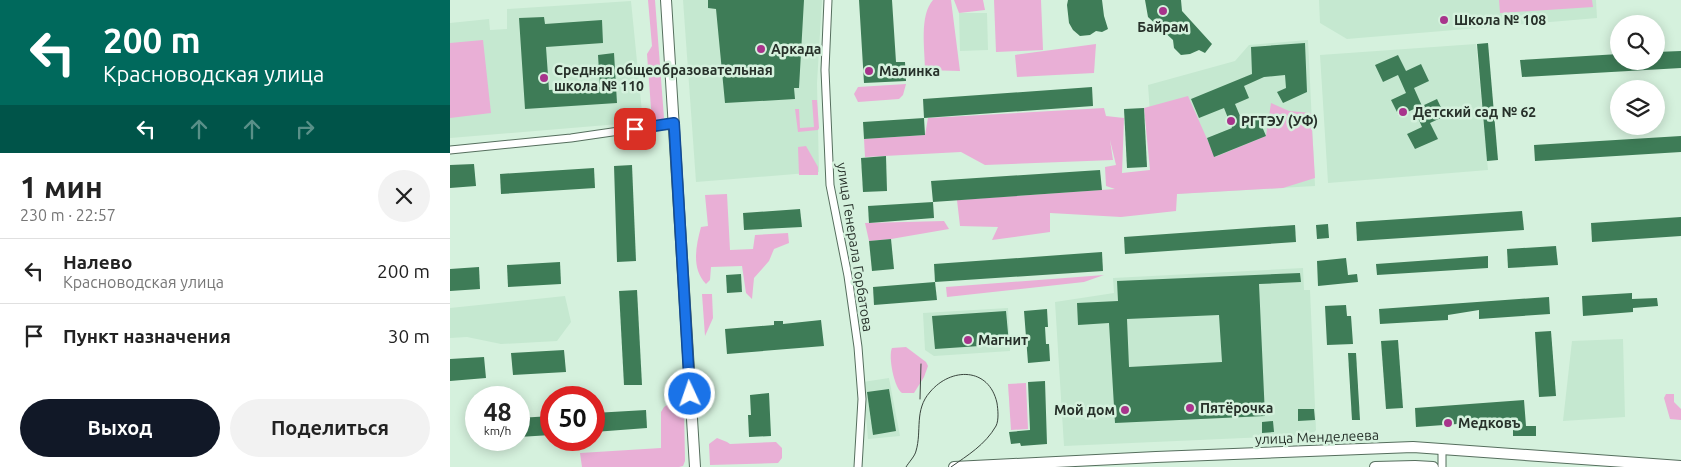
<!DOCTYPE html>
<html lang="ru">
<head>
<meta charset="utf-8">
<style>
  body { margin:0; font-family:Ubuntu,sans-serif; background:#f2f2f2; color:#222; height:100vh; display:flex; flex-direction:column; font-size:19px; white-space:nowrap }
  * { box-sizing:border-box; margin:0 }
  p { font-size:16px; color:#767676 }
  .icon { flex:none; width:28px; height:28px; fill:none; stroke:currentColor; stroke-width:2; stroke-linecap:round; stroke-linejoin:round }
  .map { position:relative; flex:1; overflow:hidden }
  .details { display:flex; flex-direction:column; background:#fff; width:450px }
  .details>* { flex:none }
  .top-card { background:#00695c; color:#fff; overflow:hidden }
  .controls { position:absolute; left:1160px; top:15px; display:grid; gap:10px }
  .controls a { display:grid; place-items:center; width:55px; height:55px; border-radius:50%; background:#fff; box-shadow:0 2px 12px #0003; font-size:25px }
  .speed { position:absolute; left:15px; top:386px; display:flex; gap:10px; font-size:25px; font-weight:700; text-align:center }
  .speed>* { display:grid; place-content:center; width:65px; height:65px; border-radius:50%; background:#fff; box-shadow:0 2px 12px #0003; line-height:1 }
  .speed small { font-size:12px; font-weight:400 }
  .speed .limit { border:8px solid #d22; background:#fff; color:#111 }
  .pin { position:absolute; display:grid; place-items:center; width:42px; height:42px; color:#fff; margin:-21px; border-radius:10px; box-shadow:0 2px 8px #0006 }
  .me { position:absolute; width:55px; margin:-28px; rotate:357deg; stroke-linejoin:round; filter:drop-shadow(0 0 4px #0008) }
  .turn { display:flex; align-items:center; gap:18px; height:105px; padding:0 20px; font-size:22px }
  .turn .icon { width:65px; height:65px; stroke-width:2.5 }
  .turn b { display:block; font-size:35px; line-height:42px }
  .lanes { display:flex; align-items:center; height:48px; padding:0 20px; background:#0003; justify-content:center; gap:25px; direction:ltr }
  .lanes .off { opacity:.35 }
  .round { display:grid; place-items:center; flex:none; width:52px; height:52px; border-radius:26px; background:#f2f2f2 }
  .headline { display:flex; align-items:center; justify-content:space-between; height:85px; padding:0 20px }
  h1 { font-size:30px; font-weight:600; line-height:38px }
  .button { display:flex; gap:10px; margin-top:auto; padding:10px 20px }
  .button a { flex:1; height:58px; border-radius:30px; background:#111827; color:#fff; font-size:20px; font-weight:600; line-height:58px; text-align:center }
  .button a+a { background:#f2f2f2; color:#222 }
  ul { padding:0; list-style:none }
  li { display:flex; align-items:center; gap:15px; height:65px; padding:0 20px; border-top:1px solid #e0e0e0 }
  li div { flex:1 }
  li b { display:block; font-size:19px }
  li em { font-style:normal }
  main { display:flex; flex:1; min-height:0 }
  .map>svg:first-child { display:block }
</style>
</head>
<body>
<main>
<section class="details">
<div class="top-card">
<div class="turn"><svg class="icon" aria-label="left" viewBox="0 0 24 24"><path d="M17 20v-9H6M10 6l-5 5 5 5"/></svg><div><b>200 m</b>Красноводская улица</div></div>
<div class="lanes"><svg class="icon" aria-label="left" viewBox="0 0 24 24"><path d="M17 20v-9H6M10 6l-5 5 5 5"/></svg><svg class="icon off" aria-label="ahead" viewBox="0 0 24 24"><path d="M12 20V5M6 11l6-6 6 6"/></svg><svg class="icon off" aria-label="ahead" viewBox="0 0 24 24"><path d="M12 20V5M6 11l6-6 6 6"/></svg><svg class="icon off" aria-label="right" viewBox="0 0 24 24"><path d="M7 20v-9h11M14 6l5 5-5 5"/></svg></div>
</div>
<div class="headline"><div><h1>1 мин</h1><p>230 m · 22:57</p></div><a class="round"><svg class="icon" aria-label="close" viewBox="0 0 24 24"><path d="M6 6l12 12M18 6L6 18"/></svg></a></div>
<ul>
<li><svg class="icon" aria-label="left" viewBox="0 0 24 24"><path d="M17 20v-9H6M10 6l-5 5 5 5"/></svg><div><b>Налево</b><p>Красноводская улица</p></div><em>200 m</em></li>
<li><svg class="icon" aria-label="arrive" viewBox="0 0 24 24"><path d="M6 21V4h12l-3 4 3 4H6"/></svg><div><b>Пункт назначения</b></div><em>30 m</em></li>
</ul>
<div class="button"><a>Выход</a><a>Поделиться</a></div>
</section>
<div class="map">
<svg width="1231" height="467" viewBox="0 0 1231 467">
  <rect width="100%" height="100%" fill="#d5f1dd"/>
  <!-- built -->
  <g fill="#c5e8d0">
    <polygon points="233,0 372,0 367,83 369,172 246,182"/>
    <polygon points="869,0 1146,0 1147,18 897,39 870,23"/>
    <polygon points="181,1 193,122 0,138 0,23 39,19 40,30 57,29 57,9"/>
    <polygon points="509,13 537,13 538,50 510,51"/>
    <polygon points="858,40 865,186 706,195 698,85 785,61 799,45"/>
    <polygon points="1026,44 1038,170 878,183 870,55"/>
    <polygon points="853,268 854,290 860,290 866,430 862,435 614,446 605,302 664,293 663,278"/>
    <polygon points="115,296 121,322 107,341 51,344 17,337 0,338 0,308"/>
    <polygon points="558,308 560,351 484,356 475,350 473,313"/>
    <polygon points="1173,339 1175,417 1113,421 1122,341"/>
    <polygon points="439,378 450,436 418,439 413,382"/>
  </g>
  <!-- green -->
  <g fill="#e9afd6">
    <polygon points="198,0 205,0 214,118 211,121 202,122 197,54 202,46"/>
    <path d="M483 0H501L510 71 475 70C475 49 469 16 483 0Z"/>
    <polygon points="504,0 533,0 535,10 509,13"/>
    <polygon points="544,0 591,0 593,50 546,52"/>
    <polygon points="1049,0 1142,0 1143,7 1050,13"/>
    <polygon points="33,40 41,113 0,118 0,43"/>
    <polygon points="646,44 644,73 567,77 565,55"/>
    <polygon points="456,84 453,95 449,99 408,102 404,94 408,87"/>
    <polygon points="738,96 765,157 816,136 821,103 839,111 861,113 865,178 833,188 727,194 726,211 671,217 600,213 600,232 542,240 548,227 510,226 507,200 665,189 656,186 655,167 666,165 660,140 663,160 535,165 511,152 415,157 414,139 475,135 478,118 654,108 656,116 674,118 672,173 700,170 694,108"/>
    <polygon points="362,100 367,100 369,128 368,130 348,132 345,109 349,109 350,128 364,127"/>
    <polygon points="356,146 368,167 368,175 349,175 348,147"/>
    <path d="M277 194 280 250 303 249 305 235 338 233 339 243 324 249 319 261 304 278 302 299 296 293 292 266 261 267 260 280 256 284C241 268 246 246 251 227L258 226 255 195Z"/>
    <polygon points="494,221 499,229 441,239 419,241 415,223"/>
    <polygon points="654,275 634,282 497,297 496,287"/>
    <polygon points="252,294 262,294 263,318 255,336"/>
    <path d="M456 347 476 362 478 366 474 377 464 393H452C444 388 438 356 442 348Z"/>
    <polygon points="576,383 578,429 561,430 558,384"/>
    <polygon points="1216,394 1224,394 1224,402 1231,409 1231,420 1220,419 1214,398"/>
    <polygon points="223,401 230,402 234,408 235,461 233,466 229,467 132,467 130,453 211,448 211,412 214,407"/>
    <polygon points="267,438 277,442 280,444 326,442 332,448 332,458 328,463 260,465 259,444"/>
  </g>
  <!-- building -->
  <g fill="#3e7c57" fill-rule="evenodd">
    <polygon points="258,0 354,0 349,88 344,88 345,99 275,103 266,9 258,8"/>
    <polygon points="409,0 442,0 446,62 455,62 456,81 414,83"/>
    <polygon points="618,0 652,0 654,16 658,29 652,32 646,31 640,35 630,36 623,30 619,23 617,5"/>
    <polygon points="695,0 731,0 732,11 762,44 755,53 749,50 740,54 731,55 724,48 723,40 698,17"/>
    <polygon points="94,17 95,24 152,20 153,43 96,47 99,90 150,87 148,55 164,53 167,103 75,109 69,18"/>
    <polygon points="855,43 857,92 833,103 827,92 836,88 835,75 814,77 794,86 799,98 785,104 793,123 808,117 816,136 764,157 757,138 782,128 774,108 749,118 741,99 802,74 801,47"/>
    <polygon points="1038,43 1048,160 1037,161 1027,44"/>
    <polygon points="1231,51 1231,68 1072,77 1070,60 1169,54 1169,61 1206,61 1206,52"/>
    <polygon points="948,55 956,71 971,64 979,81 964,88 972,106 987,99 995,116 980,123 988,139 965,149 957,134 972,127 964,109 949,116 941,100 956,93 948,75 933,82 925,65"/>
    <polygon points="642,87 643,106 474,118 475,135 414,139 413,122 474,118 473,99"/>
    <polygon points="694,108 697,167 677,168 674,109"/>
    <polygon points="1231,136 1231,152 1085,161 1084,145"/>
    <polygon points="436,156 437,191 413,192 411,158"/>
    <polygon points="24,164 26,186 0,188 0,165"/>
    <polygon points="182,165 186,261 167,262 164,166"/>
    <polygon points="144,168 145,188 51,194 50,174"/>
    <polygon points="650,170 652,190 483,202 481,181"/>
    <polygon points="483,202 484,218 419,223 418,206"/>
    <polygon points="350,209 352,227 294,230 293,213"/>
    <polygon points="1072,211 1074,230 907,241 906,222"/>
    <polygon points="1231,217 1231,236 1142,242 1141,223"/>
    <polygon points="878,224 879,238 867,239 866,225"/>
    <polygon points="845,225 846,242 675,254 674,237"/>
    <polygon points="441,239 444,269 422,271 419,241"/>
    <polygon points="1106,246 1108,265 1058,268 1057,249"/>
    <polygon points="652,252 653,271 485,282 484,264"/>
    <polygon points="1038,256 1038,268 927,275 926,264"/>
    <polygon points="896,258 898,275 907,274 908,282 868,286 867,261"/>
    <polygon points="110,262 111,284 58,287 57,265"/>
    <polygon points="29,267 30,289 0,291 0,269"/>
    <path d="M850 273 851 282 809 284 815 416 665 423 659 323 628 325 627 303 668 301 667 281ZM769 315 772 362 679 367 677 319Z"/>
    <polygon points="291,274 292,292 277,293 276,275"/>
    <polygon points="485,282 487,300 424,305 423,287"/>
    <polygon points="187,290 192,385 174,385 169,291"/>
    <polygon points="1182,293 1182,299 1207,298 1208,306 1183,308 1183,312 1133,316 1132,296"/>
    <polygon points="1099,297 1100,314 1029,319 1029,310 998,315 998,320 930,324 929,309"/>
    <polygon points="896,305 897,316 901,316 903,344 877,345 875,306"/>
    <polygon points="597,309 598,327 595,327 596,344 599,344 600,361 578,363 574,311"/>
    <polygon points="556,311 559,344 485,349 482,316"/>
    <polygon points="371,320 374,346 277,354 275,329 324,325 324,321 333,321 333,324"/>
    <polygon points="1101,331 1106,396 1089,397 1085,332"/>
    <polygon points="948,340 953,408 936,409 931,341"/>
    <polygon points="114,350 116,372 63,375 61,353"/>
    <polygon points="898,353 906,353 910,420 902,420"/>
    <polygon points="34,357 36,378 0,381 0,359"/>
    <polygon points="595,381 597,444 571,446 570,443 561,444 559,432 580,430 578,382"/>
    <polygon points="439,389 446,431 423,435 417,392"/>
    <polygon points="319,393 321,436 299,437 298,415 301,415 300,395"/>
    <polygon points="1074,400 1076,426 1086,426 1086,436 1063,436 1063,420 966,427 965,408"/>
    <polygon points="848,409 864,409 865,420 848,421"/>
    <polygon points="196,410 197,428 144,432 144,413"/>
    <polygon points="101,416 101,435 69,437 69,418"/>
    <polygon points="823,421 824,432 812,433 812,422"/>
  </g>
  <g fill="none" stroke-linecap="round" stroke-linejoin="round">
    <defs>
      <g id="street">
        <polyline points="378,0 375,70 380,185 398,276 408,347 412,399 408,467"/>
        <polyline points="0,150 121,138 224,123"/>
        <polyline points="992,449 992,467"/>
      </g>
      <g id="secondary">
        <polyline points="216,0 245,467"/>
        <polyline points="504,467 706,457 963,447 1231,466"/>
        <polyline points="925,467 965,466 983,467"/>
      </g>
    </defs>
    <!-- street casing -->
    <use href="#street" stroke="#556e5d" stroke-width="9"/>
    <!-- secondary casing -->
    <use href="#secondary" stroke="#556e5d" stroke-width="12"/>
    <!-- street -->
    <use href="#street" stroke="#fff" stroke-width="7"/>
    <!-- secondary -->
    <use href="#secondary" stroke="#fff" stroke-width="10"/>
    <!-- tram -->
    <g stroke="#3a463e" stroke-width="1">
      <polyline points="470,399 471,364"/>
      <path d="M456 467C459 462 465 456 466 451 472 431 464 410 480 392 501 367 539 367 547 403 548 410 549 420 546 426 535 445 518 455 501 467"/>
    </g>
  </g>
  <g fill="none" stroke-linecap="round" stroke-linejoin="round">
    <defs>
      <polyline id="route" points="185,129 224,123 240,394"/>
    </defs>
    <!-- route casing -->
    <use href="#route" stroke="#114b97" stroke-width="12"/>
    <!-- route -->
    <use href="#route" stroke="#1a73e8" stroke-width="9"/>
  </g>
  <!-- markers -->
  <g fill="#a8348c" stroke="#d5f1dd" stroke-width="2">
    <circle cx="713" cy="11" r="5"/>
    <circle cx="994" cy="20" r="5"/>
    <circle cx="311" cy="49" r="5"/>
    <circle cx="419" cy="71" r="5"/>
    <circle cx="94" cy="78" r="5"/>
    <circle cx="953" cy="112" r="5"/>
    <circle cx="781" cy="121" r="5"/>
    <circle cx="518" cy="340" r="5"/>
    <circle cx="740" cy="408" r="5"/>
    <circle cx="675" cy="410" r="5"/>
    <circle cx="998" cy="423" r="5"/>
  </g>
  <g text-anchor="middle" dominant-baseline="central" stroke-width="5" stroke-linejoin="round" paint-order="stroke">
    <!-- poi labels -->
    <g font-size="14" font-weight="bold" fill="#27312a" stroke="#d5f1dd" text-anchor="start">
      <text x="1004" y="20">Школа № 108</text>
      <text x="713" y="27" text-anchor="middle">Байрам</text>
      <text x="321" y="49">Аркада</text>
      <text x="104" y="70">Средняя общеобразовательная<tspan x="104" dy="16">школа № 110</tspan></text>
      <text x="429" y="71">Малинка</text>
      <text x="963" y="112">Детский сад № 62</text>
      <text x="791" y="121">РГТЭУ (УФ)</text>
      <text x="528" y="340">Магнит</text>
      <text x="750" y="408">Пятёрочка</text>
      <text x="665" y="410" text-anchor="end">Мой дом</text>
      <text x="1008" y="423">Медковъ</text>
    </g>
    <!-- street labels -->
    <g font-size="14" fill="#27312a" stroke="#d5f1dd">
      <text transform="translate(405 247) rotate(81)">улица Генерала Горбатова</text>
      <text transform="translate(867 437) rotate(-2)">улица Менделеева</text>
    </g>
  </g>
</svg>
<div class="controls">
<a><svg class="icon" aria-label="search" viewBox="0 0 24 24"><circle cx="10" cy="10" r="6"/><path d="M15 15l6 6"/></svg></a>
<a><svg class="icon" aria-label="layers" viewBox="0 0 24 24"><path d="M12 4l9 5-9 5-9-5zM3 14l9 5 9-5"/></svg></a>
</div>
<div class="speed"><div>48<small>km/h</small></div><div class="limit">50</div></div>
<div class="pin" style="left:185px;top:129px;background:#d93025"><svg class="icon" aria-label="arrive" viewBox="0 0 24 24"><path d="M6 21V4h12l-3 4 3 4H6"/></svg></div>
<svg class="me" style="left:240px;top:394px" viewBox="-20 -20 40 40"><circle r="17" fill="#1a73e8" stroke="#fff" stroke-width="3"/><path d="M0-11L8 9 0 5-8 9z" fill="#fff"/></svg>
</div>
</main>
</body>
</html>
